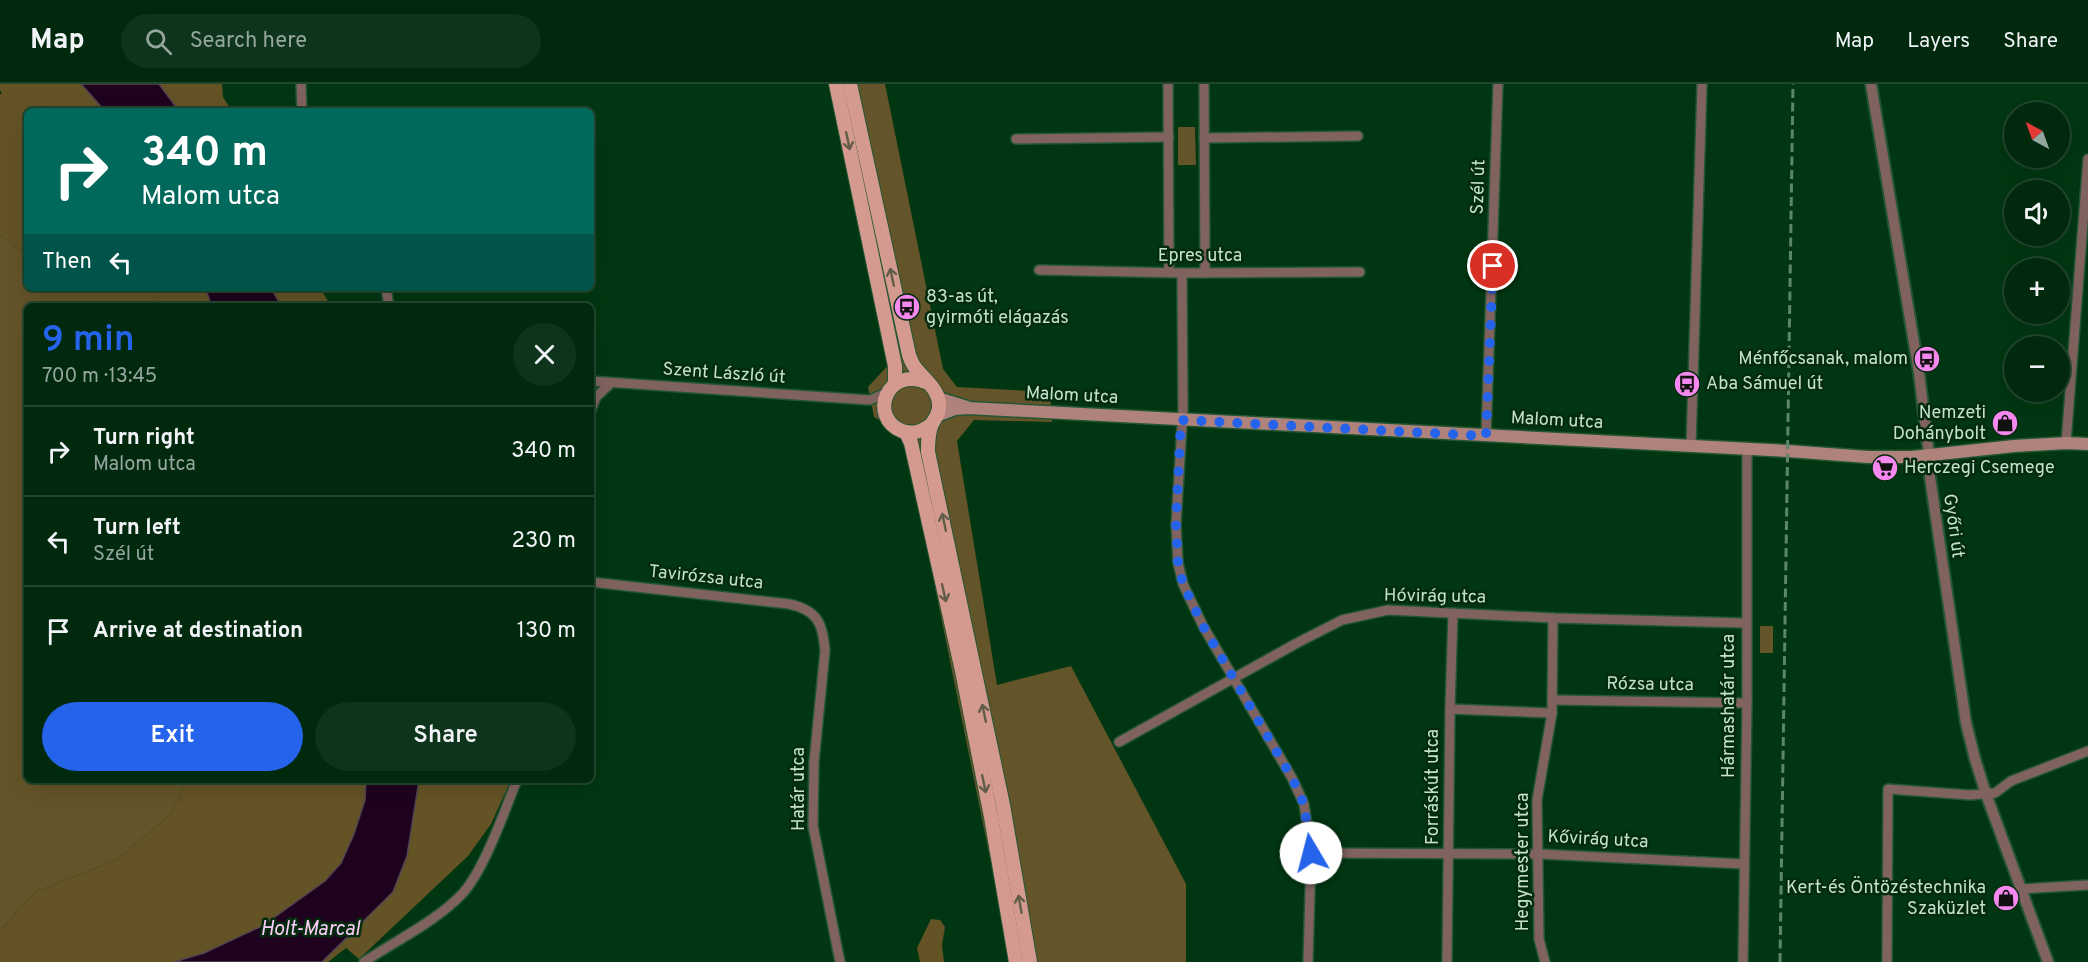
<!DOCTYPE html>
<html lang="en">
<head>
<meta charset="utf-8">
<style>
  body { margin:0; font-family:Overpass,sans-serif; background:#0e351c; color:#f1f3f6; height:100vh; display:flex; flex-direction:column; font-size:22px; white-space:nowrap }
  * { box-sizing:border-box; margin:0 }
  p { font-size:20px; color:#95a69e }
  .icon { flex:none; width:33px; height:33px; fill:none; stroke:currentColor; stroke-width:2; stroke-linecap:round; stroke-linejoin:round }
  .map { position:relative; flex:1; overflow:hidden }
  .side { position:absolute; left:24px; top:219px; width:570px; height:480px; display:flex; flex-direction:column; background:#00290e; border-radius:9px; box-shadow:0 6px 24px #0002,0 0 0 2px #22452e }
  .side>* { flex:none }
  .top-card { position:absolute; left:24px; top:24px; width:570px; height:183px; border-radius:9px; box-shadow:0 6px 24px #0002,0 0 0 2px #22452e; background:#00695c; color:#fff; overflow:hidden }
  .needle { width:39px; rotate:319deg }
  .tools { position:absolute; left:2004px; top:18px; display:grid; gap:12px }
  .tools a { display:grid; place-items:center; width:66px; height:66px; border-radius:50%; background:#00290e; box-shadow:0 6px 24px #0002,0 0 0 2px #22452e; font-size:30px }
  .pin { position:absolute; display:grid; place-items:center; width:51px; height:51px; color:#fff; margin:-26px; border:3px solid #fff; border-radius:50%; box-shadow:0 2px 6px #0007 }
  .me { position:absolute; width:66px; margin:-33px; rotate:352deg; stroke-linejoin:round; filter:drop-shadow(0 0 4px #0008) }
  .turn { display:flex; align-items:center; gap:21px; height:126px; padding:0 18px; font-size:27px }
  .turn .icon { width:78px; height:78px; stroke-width:2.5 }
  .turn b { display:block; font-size:42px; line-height:51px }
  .then { display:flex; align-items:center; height:57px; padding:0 18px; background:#0003; gap:12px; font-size:22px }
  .round { display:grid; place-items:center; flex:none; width:63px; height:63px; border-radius:32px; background:#0e351c }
  .summary { display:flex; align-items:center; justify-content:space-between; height:102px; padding:0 18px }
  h1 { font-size:36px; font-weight:600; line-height:45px; color:#2563eb }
  .cta { display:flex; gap:12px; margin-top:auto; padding:12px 18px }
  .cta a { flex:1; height:69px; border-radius:36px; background:#2563eb; color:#fff; font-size:24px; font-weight:600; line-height:69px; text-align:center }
  .cta a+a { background:#0e351c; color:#f1f3f6 }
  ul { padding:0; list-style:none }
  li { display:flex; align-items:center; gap:18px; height:90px; padding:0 18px; border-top:2px solid #22452e }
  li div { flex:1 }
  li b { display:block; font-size:22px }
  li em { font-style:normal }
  header { display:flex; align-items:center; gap:36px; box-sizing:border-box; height:84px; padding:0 30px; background:#00290e; border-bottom:2px solid #22452e }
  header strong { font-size:28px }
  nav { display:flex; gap:33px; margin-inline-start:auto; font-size:21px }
  .search { width:420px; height:54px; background:#0e351c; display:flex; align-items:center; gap:15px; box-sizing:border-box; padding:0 21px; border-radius:33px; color:#95a69e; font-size:22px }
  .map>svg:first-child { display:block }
</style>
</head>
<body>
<header>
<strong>Map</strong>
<div class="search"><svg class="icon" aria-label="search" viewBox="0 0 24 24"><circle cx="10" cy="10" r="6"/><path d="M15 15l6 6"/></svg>Search here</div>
<nav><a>Map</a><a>Layers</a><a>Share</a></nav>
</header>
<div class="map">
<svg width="2088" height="878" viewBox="0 0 2088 878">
  <rect width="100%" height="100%" fill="#003712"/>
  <!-- green -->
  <g fill="#645429">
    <polygon points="829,0 885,0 943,285 957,303 1050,308 1052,338 974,336 957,357 997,601 1071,582 1186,800 1186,878 1011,878 904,350 874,333 868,303 893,276 844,71"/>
    <polygon points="1178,43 1195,43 1196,81 1178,81"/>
    <polygon points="0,151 27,170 27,204 151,204 156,222 27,222 27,696 186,696 170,731 116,776 37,807 0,846"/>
    <rect x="1760" y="542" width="13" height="27"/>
  </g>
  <!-- forest -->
  <g fill="#645325">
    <polygon points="0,0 81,0 105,27 27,27 27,170 0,151 0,11 2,8 0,7"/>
    <polygon points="159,0 222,0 223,13 232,27 179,27"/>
    <polygon points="151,204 205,204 212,222 156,222"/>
    <polygon points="271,204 320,204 331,222 281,222"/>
    <polygon points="186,696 366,696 365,716 354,750 341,779 325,797 262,842 204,869 174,878 0,878 0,846 37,807 116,776 170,731"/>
    <polygon points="419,696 511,696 491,740 468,772 359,875 346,864 328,878 322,878 361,841 407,772"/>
    <polygon points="931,835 940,836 945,843 942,861 944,878 920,878 917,864"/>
  </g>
  <!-- water -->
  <g fill="#1f031e" stroke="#514652" stroke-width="1.5">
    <polygon points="81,0 159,0 179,27 105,27"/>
    <polygon points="205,204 271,204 281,222 212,222"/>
    <polygon points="366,696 419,696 407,772 393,808 322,878 174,878 204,869 262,842 325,797 341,779 354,750 365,716"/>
  </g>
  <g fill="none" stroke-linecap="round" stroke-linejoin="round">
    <defs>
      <g id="minor">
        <polyline points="301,0 302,27"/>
        <polyline points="1168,0 1169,188"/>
        <polyline points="1204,0 1205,189"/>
        <polyline points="1204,54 1358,52"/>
        <polyline points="1016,55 1169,53"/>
        <polyline points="1039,186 1182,189 1360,188"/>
        <polyline points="1182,189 1183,325 1176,440 1178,479 1183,500 1203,542 1292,694 1304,720 1311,769 1308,878"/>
        <polyline points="386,204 389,222"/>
        <polyline points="591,297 870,316 888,308"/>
        <polyline points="591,326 596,313 611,299"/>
        <polyline points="1486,352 1498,0"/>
        <polyline points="2066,359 2088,75"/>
        <polyline points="1691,362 1702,0"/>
        <path d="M591 498 789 520C817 526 823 539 825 567L814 678 813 742 840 878"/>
        <polyline points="1553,616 1747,619"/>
        <polyline points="1450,625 1552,629"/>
        <polyline points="1119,658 1297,559 1342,536 1388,526 1553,534 1745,539"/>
        <polyline points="1311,769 1539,770 1744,780"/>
        <polyline points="2021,805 2088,801"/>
        <path d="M364 878C395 857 437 837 463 809 485 784 504 728 517 696"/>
        <polyline points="1447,878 1450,625 1453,529"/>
        <polyline points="1545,878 1539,855 1537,716 1552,629 1553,534"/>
        <polyline points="1743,878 1747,619 1747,365"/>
        <polyline points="1887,878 1888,705 1970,711 1995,709 2011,697 2088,667"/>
      </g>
      <polyline id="tertiary" points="1871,0 1919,289 1929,371 1930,393 1966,639 1975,675 1986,710 2048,878"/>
      <g id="secondary">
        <polyline points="938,314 967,323"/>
        <polyline points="937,332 955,325 968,324 1788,367 1868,373 1912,373 2014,362 2066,359 2088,360"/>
      </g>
      <g id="primary">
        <polyline points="836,0 895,282 895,300"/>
        <path d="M850 0 909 271C911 277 914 283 918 287 927 298 940 307 939 323 939 330 935 334 932 340 928 349 928 358 928 368L1003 721 1030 878"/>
        <path d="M928 299C888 280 867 333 902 347 914 351 923 347 932 340"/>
        <polyline points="906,348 911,359 962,587 991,733 1016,878"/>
      </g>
    </defs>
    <!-- minor casing -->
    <use href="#minor" stroke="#245633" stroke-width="12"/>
    <!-- tertiary casing -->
    <use href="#tertiary" stroke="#245633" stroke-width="14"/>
    <!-- secondary casing -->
    <use href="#secondary" stroke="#245633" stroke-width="15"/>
    <!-- primary casing -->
    <use href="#primary" stroke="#245633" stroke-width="16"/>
    <!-- minor -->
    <use href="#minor" stroke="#80635f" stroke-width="9"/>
    <!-- tertiary -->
    <use href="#tertiary" stroke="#80635f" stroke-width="10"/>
    <!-- secondary -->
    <use href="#secondary" stroke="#af827b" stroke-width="12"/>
    <!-- primary -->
    <use href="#primary" stroke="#d49a90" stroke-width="14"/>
    <!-- rail -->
    <polyline stroke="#5d8668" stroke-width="3" stroke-dasharray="9 4.5" stroke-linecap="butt" points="1780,878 1793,0"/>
  </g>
  <!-- one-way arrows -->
  <defs><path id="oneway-shaft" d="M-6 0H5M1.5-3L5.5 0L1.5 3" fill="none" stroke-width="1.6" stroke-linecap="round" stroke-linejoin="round" transform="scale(1.5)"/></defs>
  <g stroke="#615d48">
    <use href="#oneway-shaft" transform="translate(848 57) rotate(78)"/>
    <use href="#oneway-shaft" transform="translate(892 193) rotate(-102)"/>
    <use href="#oneway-shaft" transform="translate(944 438) rotate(-102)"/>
    <use href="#oneway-shaft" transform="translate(944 509) rotate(77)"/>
    <use href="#oneway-shaft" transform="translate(984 629) rotate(-102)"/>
    <use href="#oneway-shaft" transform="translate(984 700) rotate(78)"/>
    <use href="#oneway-shaft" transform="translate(1020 820) rotate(-100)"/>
  </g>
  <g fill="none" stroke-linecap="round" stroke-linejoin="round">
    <!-- route -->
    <polyline stroke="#2563eb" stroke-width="10" stroke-dasharray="0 18" points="1311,769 1304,720 1292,694 1203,542 1183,500 1178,479 1176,440 1181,336 1486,352 1493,182"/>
  </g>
  <!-- icons -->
  <defs>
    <symbol id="bus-disc" viewBox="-11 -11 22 22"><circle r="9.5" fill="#f589ef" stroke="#032b0e"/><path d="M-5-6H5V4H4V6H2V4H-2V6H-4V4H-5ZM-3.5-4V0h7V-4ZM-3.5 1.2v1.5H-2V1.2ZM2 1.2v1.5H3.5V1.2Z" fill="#111"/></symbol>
    <symbol id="shop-disc" viewBox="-11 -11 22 22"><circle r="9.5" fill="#f589ef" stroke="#032b0e"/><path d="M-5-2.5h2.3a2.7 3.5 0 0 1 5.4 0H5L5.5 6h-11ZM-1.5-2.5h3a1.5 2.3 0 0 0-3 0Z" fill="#111"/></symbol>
    <symbol id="supermarket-disc" viewBox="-11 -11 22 22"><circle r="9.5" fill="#f589ef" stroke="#032b0e"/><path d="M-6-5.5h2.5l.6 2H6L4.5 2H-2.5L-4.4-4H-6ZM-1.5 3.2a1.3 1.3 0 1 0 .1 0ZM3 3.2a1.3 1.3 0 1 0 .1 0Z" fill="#111"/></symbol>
  </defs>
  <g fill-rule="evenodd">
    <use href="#bus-disc" x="892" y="208" width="30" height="30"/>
    <use href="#bus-disc" x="1912" y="260" width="30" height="30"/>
    <use href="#bus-disc" x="1672" y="285" width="30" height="30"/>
    <use href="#shop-disc" x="1990" y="324" width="30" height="30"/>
    <use href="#supermarket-disc" x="1870" y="369" width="30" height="30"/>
    <use href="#shop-disc" x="1991" y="799" width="30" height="30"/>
  </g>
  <g text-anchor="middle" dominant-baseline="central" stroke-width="5" stroke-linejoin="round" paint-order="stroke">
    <!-- street labels -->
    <g font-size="18" fill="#c6e1ca" stroke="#032b0e">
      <text transform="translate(1479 103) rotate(-88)">Szél út</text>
      <text x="1200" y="172">Epres utca</text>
      <text transform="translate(724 290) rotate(4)">Szent László út</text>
      <text transform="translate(1072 312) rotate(3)">Malom utca</text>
      <text transform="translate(1557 337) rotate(3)">Malom utca</text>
      <text transform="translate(1953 442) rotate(82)">Győri út</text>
      <text transform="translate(706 494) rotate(6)">Tavirózsa utca</text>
      <text transform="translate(1435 513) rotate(1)">Hóvirág utca</text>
      <text transform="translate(1650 601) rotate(1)">Rózsa utca</text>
      <text transform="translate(1729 622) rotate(-90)">Hármashatár utca</text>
      <text transform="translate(1433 703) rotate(-90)">Forráskút utca</text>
      <text transform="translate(799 705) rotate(-90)">Határ utca</text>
      <text transform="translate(1598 756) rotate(3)">Kővirág utca</text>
      <text transform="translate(1523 778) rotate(-90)">Hegymester utca</text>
    </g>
    <!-- poi labels -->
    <g font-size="18" fill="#c6e1ca" stroke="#032b0e" text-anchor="start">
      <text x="926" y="213">83-as út,<tspan x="926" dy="21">gyirmóti elágazás</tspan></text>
      <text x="1908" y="275" text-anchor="end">Ménfőcsanak, malom</text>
      <text x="1706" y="300">Aba Sámuel út</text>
      <text x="1986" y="329" text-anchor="end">Nemzeti<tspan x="1986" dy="21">Dohánybolt</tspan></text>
      <text x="1904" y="384">Herczegi Csemege</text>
      <text x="1986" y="804" text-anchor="end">Kert-és Öntözéstechnika<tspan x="1986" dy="21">Szaküzlet</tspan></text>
    </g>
    <!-- water labels -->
    <g font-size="20" font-style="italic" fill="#ffcefb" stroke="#032b0e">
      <text x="310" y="846">Holt-Marcal</text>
    </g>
  </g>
</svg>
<div class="tools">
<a><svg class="needle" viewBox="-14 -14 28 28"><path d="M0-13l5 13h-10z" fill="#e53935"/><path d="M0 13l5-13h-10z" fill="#95a69e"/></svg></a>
<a><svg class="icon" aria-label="sound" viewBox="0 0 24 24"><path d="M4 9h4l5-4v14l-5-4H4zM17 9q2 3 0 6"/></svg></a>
<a>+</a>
<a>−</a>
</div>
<div class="pin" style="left:1493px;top:182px;background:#d93025"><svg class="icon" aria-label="arrive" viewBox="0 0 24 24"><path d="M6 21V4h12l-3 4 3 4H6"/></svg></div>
<svg class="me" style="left:1311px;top:769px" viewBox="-20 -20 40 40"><circle r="19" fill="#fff"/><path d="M0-13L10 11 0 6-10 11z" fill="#2563eb"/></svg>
<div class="top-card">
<div class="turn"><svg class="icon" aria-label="right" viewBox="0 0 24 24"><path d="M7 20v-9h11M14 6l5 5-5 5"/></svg><div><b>340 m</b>Malom utca</div></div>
<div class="then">Then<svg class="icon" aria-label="left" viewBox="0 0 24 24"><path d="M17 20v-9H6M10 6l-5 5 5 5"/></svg></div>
</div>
<section class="side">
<div class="summary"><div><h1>9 min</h1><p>700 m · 13:45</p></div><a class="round"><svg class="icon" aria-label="close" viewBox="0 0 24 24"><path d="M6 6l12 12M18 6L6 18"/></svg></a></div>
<ul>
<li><svg class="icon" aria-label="right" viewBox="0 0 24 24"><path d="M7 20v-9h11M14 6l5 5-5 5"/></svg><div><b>Turn right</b><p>Malom utca</p></div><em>340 m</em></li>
<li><svg class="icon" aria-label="left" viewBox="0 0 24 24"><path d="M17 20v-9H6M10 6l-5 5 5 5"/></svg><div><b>Turn left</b><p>Szél út</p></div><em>230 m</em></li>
<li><svg class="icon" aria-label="arrive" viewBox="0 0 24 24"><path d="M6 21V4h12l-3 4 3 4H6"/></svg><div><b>Arrive at destination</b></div><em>130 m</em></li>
</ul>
<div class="cta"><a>Exit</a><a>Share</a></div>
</section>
</div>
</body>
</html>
